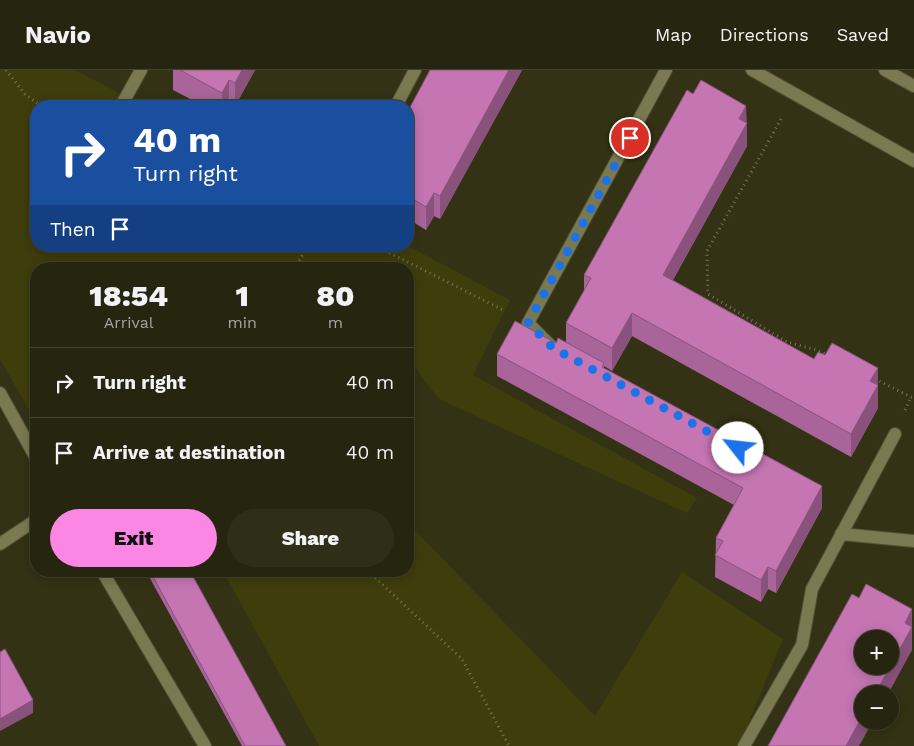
<!DOCTYPE html>
<html lang="en">
<head>
<meta charset="utf-8">
<style>
  body { margin:0; font-family:"Work Sans",sans-serif; background:#2e2e19; color:#f1f3f6; height:100vh; display:flex; flex-direction:column; font-size:19px; white-space:nowrap }
  * { box-sizing:border-box; margin:0 }
  p { font-size:16px; color:#a4a59f }
  .icon { flex:none; width:28px; height:28px; fill:none; stroke:currentColor; stroke-width:2; stroke-linecap:round; stroke-linejoin:round }
  .map { position:relative; flex:1; overflow:hidden }
  .panel { position:absolute; left:30px; top:192px; width:384px; height:315px; display:flex; flex-direction:column; background:#262610; border-radius:20px; box-shadow:0 2px 12px #0003,0 0 0 1px #424330 }
  .panel>* { flex:none }
  .guide { position:absolute; left:30px; top:30px; width:384px; height:152px; border-radius:20px; box-shadow:0 2px 12px #0003,0 0 0 1px #424330; background:#1a4fa0; color:#fff; overflow:hidden }
  .fabs { position:absolute; left:854px; top:560px; display:grid; gap:10px }
  .fabs a { display:grid; place-items:center; width:45px; height:45px; border-radius:50%; background:#262610; box-shadow:0 2px 12px #0003,0 0 0 1px #424330; font-size:25px }
  .pin { position:absolute; display:grid; place-items:center; width:42px; height:42px; color:#fff; margin:-21px; border:2px solid #fff; border-radius:50%; box-shadow:0 1px 5px #0007 }
  .me { position:absolute; width:55px; margin:-28px; rotate:299deg; stroke-linejoin:round; filter:drop-shadow(0 0 4px #0008) }
  .turn { display:flex; align-items:center; gap:18px; height:105px; padding:0 20px; font-size:22px }
  .turn .icon { width:65px; height:65px; stroke-width:2.5 }
  .turn b { display:block; font-size:35px; line-height:42px }
  .then { display:flex; align-items:center; height:48px; padding:0 20px; background:#0003; gap:10px; font-size:19px }
  .eta { display:flex; justify-content:space-evenly; align-items:center; height:85px; text-align:center }
  .eta b { font-size:30px; font-weight:800; line-height:35px }
  .primary-button { display:flex; gap:10px; margin-top:auto; padding:10px 20px }
  .primary-button a { flex:1; height:58px; border-radius:30px; background:#fc86e3; color:#111; font-size:20px; font-weight:800; line-height:58px; text-align:center }
  .primary-button a+a { background:#2e2e19; color:#f1f3f6 }
  ul { padding:0; list-style:none }
  li { display:flex; align-items:center; gap:15px; height:70px; padding:0 20px; border-top:1px solid #424330 }
  li div { flex:1 }
  li b { display:block; font-size:19px }
  li em { font-style:normal }
  header { display:flex; align-items:center; gap:30px; box-sizing:border-box; height:70px; padding:0 25px; background:#262610; border-bottom:1px solid #424330 }
  header strong { font-size:24px }
  nav { display:flex; gap:28px; margin-inline-start:auto; font-size:18px }
  .map>svg:first-child { display:block }
</style>
</head>
<body>
<header>
<strong>Navio</strong>
<nav><a>Map</a><a>Directions</a><a>Saved</a></nav>
</header>
<div class="map">
<svg width="914" height="676" viewBox="0 0 914 676">
  <rect width="100%" height="100%" fill="#333215"/>
  <!-- green -->
  <g fill="#3f3d0c">
    <polygon points="0,0 75,0 144,36 36,36 36,176 408,176 510,230 473,305 697,428 687,443 439,329 408,289 408,199 36,199 36,353 0,289"/>
    <polygon points="408,453 595,646 682,502 783,569 739,676 319,676 223,501 408,501"/>
  </g>
  <g fill="none" stroke-linecap="round" stroke-linejoin="round">
    <defs>
      <g id="minor">
        <polyline points="752,0 914,91"/>
        <polyline points="885,0 914,16"/>
        <polyline points="121,36 141,0"/>
        <polyline points="396,36 415,0"/>
        <polyline points="551,276 528,253 666,0"/>
        <polyline points="0,323 36,388"/>
        <polyline points="841,464 914,471"/>
        <polyline points="0,474 36,450"/>
        <polyline points="102,501 205,676"/>
        <polyline points="744,676 802,575 812,519 895,364"/>
      </g>
    </defs>
    <!-- minor casing -->
    <use href="#minor" stroke="#504f34" stroke-width="14"/>
    <!-- path -->
    <g stroke="#77775f" stroke-width="3" stroke-dasharray="1 4" stroke-linecap="butt">
      <polyline points="6,0 25,24 41,36"/>
      <polyline points="781,49 707,181 708,224 787,272 817,280 829,286"/>
      <polyline points="376,176 503,240"/>
      <polyline points="294,199 308,176"/>
      <polyline points="875,309 911,327 914,327"/>
      <polyline points="905,340 911,327"/>
      <polyline points="368,501 462,589 509,676"/>
    </g>
    <!-- minor -->
    <use href="#minor" stroke="#7a7951" stroke-width="12"/>
  </g>
  <!-- wall -->
  <g fill="#a96599">
    <polygon points="173,0 255,0 235,36 229,33 227,36 204,36 173,20"/>
    <polygon points="522,0 440,149 434,146 426,160 408,149 408,41"/>
    <polygon points="693,24 746,36 747,76 673,210 814,289 825,285 878,298 878,338 851,387 632,266 612,301 604,296 604,299 822,438 776,523 768,519 761,532 715,507 716,468 734,435 497,306 497,284 556,273 566,272 566,253 584,221 584,205"/>
    <polygon points="146,501 190,501 286,676 242,676"/>
  </g>
  <!-- shaded-wall -->
  <g fill="#89527d">
    <polygon points="242,0 255,0 235,36 235,13"/>
    <polygon points="509,0 522,0 440,149 440,126"/>
    <polygon points="229,10 229,33 227,36 222,36 222,23"/>
    <polygon points="746,36 747,76 663,228 663,205 739,49"/>
    <polygon points="434,123 434,146 426,160 426,137"/>
    <polygon points="632,243 632,266 612,301 612,278"/>
    <polygon points="878,298 878,338 851,387 851,364 870,311"/>
    <polygon points="822,416 822,438 776,523 776,501"/>
    <polygon points="768,497 768,519 761,532 761,510"/>
    <polygon points="912,539 912,580 888,624 875,624 905,553"/>
    <polygon points="33,630 33,643 0,661 0,649"/>
    <polygon points="862,647 862,651 873,651 859,676 846,676"/>
  </g>
  <!-- building -->
  <g fill="#c475b2" stroke="#89527d" fill-rule="evenodd">
    <polygon points="180,0 242,0 235,13 229,10 222,23"/>
    <polygon points="430,0 509,0 440,126 434,123 426,137 408,126 408,41"/>
    <polygon points="701,10 746,36 739,49 747,53 663,205 814,289 818,282 825,285 832,273 878,298 870,311 878,315 851,364 632,243 612,278 566,253 591,208 584,205 687,20 693,24"/>
    <polygon points="515,251 556,273 558,268 604,293 602,297 822,416 776,501 768,497 761,510 715,485 723,471 716,468 743,418 497,284"/>
    <polygon points="150,501 190,501 286,676 245,676"/>
    <path d="M866 514 912 539 905 553 912 557 875 624H862V647L846 676H768L852 524 859 528ZM862 569H890V596H862Z"/>
    <polygon points="5,579 33,630 0,649 0,582"/>
  </g>
  <g fill="none" stroke-linecap="round" stroke-linejoin="round">
    <!-- route -->
    <polyline stroke="#1a73e8" stroke-width="9" stroke-dasharray="0 16.2" points="630,68 528,253 553,278 738,378"/>
  </g>
</svg>
<div class="fabs">
<a>+</a>
<a>−</a>
</div>
<div class="pin" style="left:630px;top:68px;background:#d93025"><svg class="icon" aria-label="arrive" viewBox="0 0 24 24"><path d="M6 21V4h12l-3 4 3 4H6"/></svg></div>
<svg class="me" style="left:738px;top:378px" viewBox="-20 -20 40 40"><circle r="19" fill="#fff"/><path d="M0-13L10 11 0 6-10 11z" fill="#1a73e8"/></svg>
<div class="guide">
<div class="turn"><svg class="icon" aria-label="right" viewBox="0 0 24 24"><path d="M7 20v-9h11M14 6l5 5-5 5"/></svg><div><b>40 m</b>Turn right</div></div>
<div class="then">Then<svg class="icon" aria-label="arrive" viewBox="0 0 24 24"><path d="M6 21V4h12l-3 4 3 4H6"/></svg></div>
</div>
<section class="panel">
<div class="eta">
<div><b>18:54</b><p>Arrival</p></div>
<div><b>1</b><p>min</p></div>
<div><b>80</b><p>m</p></div>
</div>
<ul>
<li><svg class="icon" aria-label="right" viewBox="0 0 24 24"><path d="M7 20v-9h11M14 6l5 5-5 5"/></svg><div><b>Turn right</b></div><em>40 m</em></li>
<li><svg class="icon" aria-label="arrive" viewBox="0 0 24 24"><path d="M6 21V4h12l-3 4 3 4H6"/></svg><div><b>Arrive at destination</b></div><em>40 m</em></li>
</ul>
<div class="primary-button"><a>Exit</a><a>Share</a></div>
</section>
</div>
</body>
</html>
